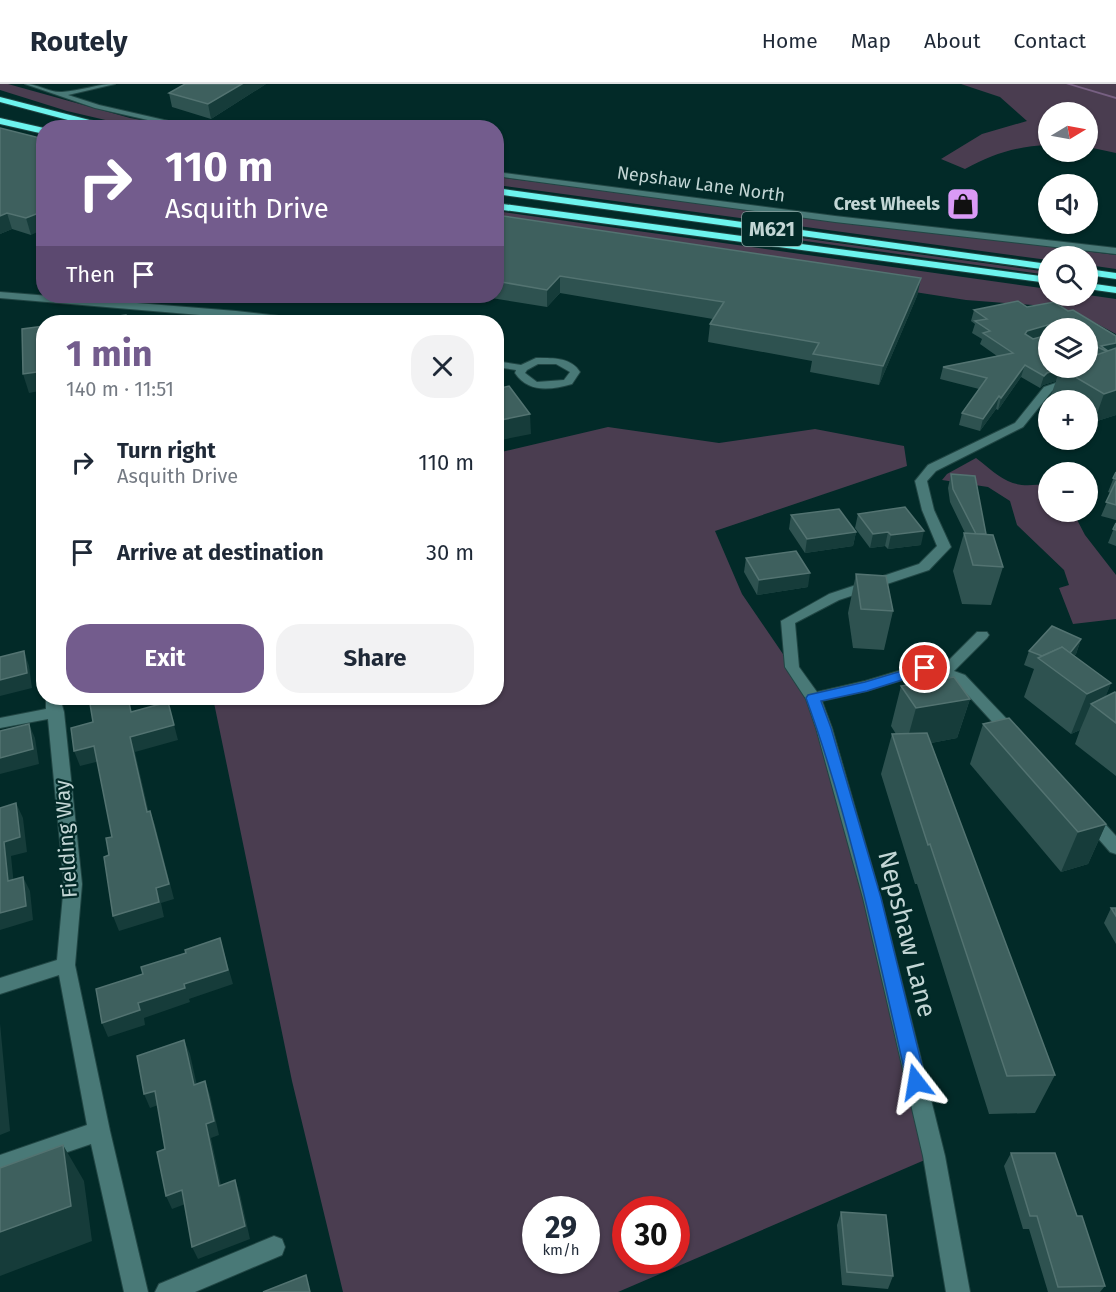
<!DOCTYPE html>
<html lang="en">
<head>
<meta charset="utf-8">
<style>
  body { margin:0; font-family:"Fira Sans",sans-serif; background:#f2f2f3; color:#1f2937; height:100vh; display:flex; flex-direction:column; font-size:22px; white-space:nowrap }
  * { box-sizing:border-box; margin:0 }
  p { font-size:20px; color:#747a83 }
  .icon { flex:none; width:33px; height:33px; fill:none; stroke:currentColor; stroke-width:2; stroke-linecap:round; stroke-linejoin:round }
  .map { position:relative; flex:1; overflow:hidden }
  .drawer { position:absolute; left:36px; top:231px; width:468px; height:390px; display:flex; flex-direction:column; background:#fff; border-radius:24px; box-shadow:0 2px 4px #0004 }
  .drawer>* { flex:none }
  .hud { position:absolute; left:36px; top:36px; width:468px; height:183px; border-radius:24px; box-shadow:0 2px 4px #0004; background:#735c8d; color:#fff; overflow:hidden }
  .needle { width:39px; rotate:80deg }
  .controls { position:absolute; left:1038px; top:18px; display:grid; gap:12px }
  .controls a { display:grid; place-items:center; width:60px; height:60px; border-radius:50%; background:#fff; box-shadow:0 2px 4px #0004; font-size:30px }
  .speed { position:absolute; left:522px; top:1112px; display:flex; gap:12px; font-size:30px; font-weight:700; text-align:center }
  .speed>* { display:grid; place-content:center; width:78px; height:78px; border-radius:50%; background:#fff; box-shadow:0 2px 4px #0004; line-height:1 }
  .speed small { font-size:15px; font-weight:400 }
  .speed .limit { border:9px solid #d22; background:#fff; color:#111 }
  .pin { position:absolute; display:grid; place-items:center; width:51px; height:51px; color:#fff; margin:-26px; border:3px solid #fff; border-radius:50%; box-shadow:0 2px 6px #0007 }
  .me { position:absolute; width:66px; margin:-33px; rotate:346deg; stroke-linejoin:round; filter:drop-shadow(0 0 4px #0008) }
  .turn { display:flex; align-items:center; gap:21px; height:126px; padding:0 30px; font-size:27px }
  .turn .icon { width:78px; height:78px; stroke-width:2.5 }
  .turn b { display:block; font-size:42px; line-height:51px }
  .then { display:flex; align-items:center; height:57px; padding:0 30px; background:#0003; gap:12px; font-size:22px }
  .round { display:grid; place-items:center; flex:none; width:63px; height:63px; border-radius:24px; background:#f2f2f3 }
  .headline { display:flex; align-items:center; justify-content:space-between; height:102px; padding:0 30px }
  h1 { font-size:36px; font-weight:700; line-height:45px; color:#735c8d }
  .action { display:flex; gap:12px; margin-top:auto; padding:12px 30px }
  .action a { flex:1; height:69px; border-radius:24px; background:#735c8d; color:#fff; font-size:24px; font-weight:700; line-height:69px; text-align:center }
  .action a+a { background:#f2f2f3; color:#1f2937 }
  ul { padding:0; list-style:none }
  li { display:flex; align-items:center; gap:18px; height:90px; padding:0 30px }
  li div { flex:1 }
  li b { display:block; font-size:22px }
  li em { font-style:normal }
  header { display:flex; align-items:center; gap:36px; box-sizing:border-box; height:84px; padding:0 30px; background:#fff; border-bottom:2px solid #e0e1e3 }
  header strong { font-size:28px }
  nav { display:flex; gap:33px; margin-inline-start:auto; font-size:21px }
  .map>svg:first-child { display:block }
</style>
</head>
<body>
<header>
<strong>Routely</strong>
<nav><a>Home</a><a>Map</a><a>About</a><a>Contact</a></nav>
</header>
<div class="map">
<svg width="1116" height="1208" viewBox="0 0 1116 1208">
  <rect width="100%" height="100%" fill="#022a28"/>
  <!-- green -->
  <g fill="#4a3d50" fill-rule="evenodd">
    <polygon points="0,0 8,0 130,34 180,43 131,42 67,27 0,6"/>
    <path d="M961 0H1116V69L1088 63V28H1048V61C1017 62 992 70 965 85L941 75 982 50 1027 37 1000 13Z"/>
    <polygon points="497,93 1116,171 1116,185 1088,181 1088,172 1048,172 1048,176 497,101"/>
    <polygon points="496,127 1048,205 1048,212 1088,211 1116,215 1116,250 1075,228 1033,221 966,216 497,143"/>
    <polygon points="794,153 1048,188 1048,191 791,155"/>
    <path d="M608 343 719 359 815 345 904 362 907 382 715 447 742 510 813 614 934 1072 618 1208H343L292 997 213 614H496L497 369ZM536 1125H586V1176H536ZM626 1125H676V1176H626Z"/>
    <path d="M976 374C1004 396 1011 406 1048 399V428H1073L1085 451 1116 491V535L1073 540 1059 504 1069 501 1064 486 1017 441 1010 417 988 403 942 396 947 390Z"/>
  </g>
  <g fill="none" stroke-linecap="round" stroke-linejoin="round">
    <!-- stream -->
    <polygon fill="#776082" fill-rule="evenodd" points="1066,0 1072,0 1116,13 1116,15"/>
    <defs>
      <g id="minor">
        <path d="M25 0C38 0 50 9 62 8 80 7 97 0 115 0L68 11 99 21 199 44H183L95 24Z"/>
        <polygon points="496,88 835,132 1116,164 1116,170 835,138 496,92"/>
        <polygon points="0,208 236,227 304,235 309,238 283,238 0,214"/>
        <path d="M536 274C552 274 571 273 580 288L572 300C551 306 528 309 515 289L516 286 496 283V277L521 281ZM538 280H556L570 288 564 296 537 298 525 289 527 286Z"/>
        <polygon points="1073,293 1078,296 1077,298 1052,307 1023,343 936,387 927,397 934,426 951,463 929,486 839,516 795,539 799,583 817,608 865,597 925,579 941,584 977,548 987,548 989,551 987,554 954,587 965,591 1021,650 1019,654 1007,654 955,597 925,589 867,607 822,617 832,644 881,814 945,1072 970,1208 946,1208 923,1072 863,814 816,644 806,615 785,583 781,537 829,510 919,480 937,462 922,426 915,397 928,381 1015,339 1044,303"/>
        <polygon points="46,614 60,614 64,628 82,800 75,881 110,1047 148,1208 124,1208 91,1060 0,1091 0,1071 87,1041 59,891 0,910 0,894 57,876 64,800 48,635 0,644 0,634 46,625"/>
        <polygon points="1090,728 1096,730 1116,752 1116,770 1110,768 1084,738 1082,734 1084,730"/>
        <polygon points="274,1152 282,1155 285,1163 282,1171 195,1208 155,1208 159,1200"/>
      </g>
      <g id="highway">
        <polygon points="0,13 113,42 114,44 98,44 0,18"/>
        <polygon points="0,34 44,44 44,50 0,40"/>
        <polygon points="496,104 1048,180 1048,186 496,110"/>
        <polygon points="496,119 1048,193 1048,199 496,125"/>
        <polygon points="1088,185 1116,189 1116,195 1088,191"/>
        <polygon points="1088,199 1116,203 1116,209 1088,205"/>
      </g>
    </defs>
    <!-- minor casing -->
    <use href="#minor" stroke="#214644" stroke-width="2"/>
    <!-- highway casing -->
    <use href="#highway" stroke="#214644" stroke-width="2"/>
    <!-- minor -->
    <use href="#minor" fill="#497977" fill-rule="evenodd"/>
    <!-- highway -->
    <use href="#highway" fill="#6df4ee" fill-rule="evenodd"/>
  </g>
  <!-- wall -->
  <g fill="#2e5250" fill-rule="evenodd">
    <polygon points="266,0 211,35 172,23 169,9"/>
    <polygon points="0,44 44,55 31,151 12,145 0,150"/>
    <polygon points="496,131 921,194 917,212 879,301 810,288 812,277 708,258 710,240 713,235 560,209 547,223 479,212 496,212"/>
    <path d="M1027 223 1068 227 1116 252V331L1094 338 1088 334V316H1060L1051 311 1056 297 1043 301 1040 304 1021 293 998 326 996 325 980 347 959 341 962 329 979 305 940 295 943 283 997 272 980 260 982 255 972 249 975 240 971 237 974 226ZM1048 244H1088L1048 284Z"/>
    <polygon points="1116,388 1116,436 1101,432 1111,409 1108,408"/>
    <polygon points="951,390 986,450 1003,483 991,521 962,520 953,487 964,449 965,449 950,418 948,404"/>
    <polygon points="858,430 921,461 888,465 885,462 870,464 855,444"/>
    <polygon points="791,431 856,448 853,462 805,469 789,445"/>
    <polygon points="1116,439 1116,462 1108,459"/>
    <polygon points="746,474 808,503 757,511 744,488"/>
    <polygon points="856,490 893,527 884,566 853,564 848,529"/>
    <polygon points="1081,555 1076,570 1074,572 1111,599 1105,613 1116,609 1116,692 1075,660 1080,646 1071,650 1024,613 1034,585 1024,581 1029,567"/>
    <polygon points="901,602 970,615 957,654 931,659 1055,991 1035,1029 989,1030 917,800 915,800 881,690 892,650 896,650 891,642"/>
    <polygon points="983,640 1106,740 1088,780 1061,788 970,680"/>
    <polygon points="1111,824 1116,824 1116,860 1104,839"/>
    <polygon points="1011,1069 1077,1132 1105,1202 1100,1208 1048,1208 1029,1145 1023,1145 1004,1082"/>
    <polygon points="841,1128 893,1192 888,1205 842,1201 837,1141"/>
  </g>
  <!-- shaded-wall -->
  <g fill="#163c3a">
    <polygon points="242,0 266,0 211,35 208,20"/>
    <polygon points="44,127 44,145 31,151 26,134"/>
    <polygon points="7,129 12,145 0,150 0,132"/>
    <polygon points="560,192 560,209 547,223 547,206"/>
    <polygon points="921,194 917,212 879,301 883,282"/>
    <polygon points="1051,240 1049,244 1048,244 1047,252 1023,259 1025,250 1027,247"/>
    <polygon points="1116,259 1116,270 1110,270 1101,262"/>
    <polygon points="1025,281 1021,293 998,326 1001,314"/>
    <polygon points="1059,285 1056,297 1043,301 1040,304 1044,292 1047,289"/>
    <polygon points="44,287 44,306 29,309 23,290"/>
    <polygon points="1116,306 1116,331 1094,338 1104,310"/>
    <polygon points="999,312 996,325 980,347 983,335"/>
    <polygon points="530,330 531,350 496,357 496,337"/>
    <polygon points="924,447 921,461 888,465 891,451"/>
    <polygon points="856,448 853,462 805,469 807,455"/>
    <polygon points="888,448 885,462 870,464 873,450"/>
    <polygon points="810,489 808,503 757,511 759,496"/>
    <polygon points="1081,555 1076,570 1059,590 1060,580"/>
    <polygon points="24,567 29,582 32,604 0,612 0,596"/>
    <polygon points="1111,599 1100,627 1091,620 1080,646 1071,650 1087,610"/>
    <polygon points="970,615 957,654 905,664 916,624"/>
    <polygon points="168,618 178,656 135,668 152,742 147,728 130,653"/>
    <polygon points="29,640 35,654 39,680 0,690 0,674"/>
    <polygon points="94,662 100,677 80,682 74,667"/>
    <polygon points="16,719 23,734 27,768 11,772 15,812 8,797 4,758"/>
    <polygon points="150,727 155,741 174,815 161,819 164,833 119,847 113,832 156,804"/>
    <polygon points="1106,740 1088,780 1061,788 1078,748"/>
    <polygon points="23,793 30,807 33,836 0,846 0,829"/>
    <polygon points="220,854 233,900 189,915 190,918 144,934 145,941 108,953 102,939 138,919 184,900"/>
    <polygon points="0,939 10,1047 0,1051"/>
    <polygon points="184,956 190,970 200,1015 194,1001"/>
    <polygon points="205,997 210,1011 219,1051 211,1054 224,1115 219,1102 206,1040"/>
    <polygon points="155,1007 161,1020 150,1024 144,1010"/>
    <polygon points="63,1061 84,1097 92,1157 0,1192 0,1148"/>
    <polygon points="235,1096 240,1110 250,1155 198,1175 192,1163"/>
    <polygon points="182,1106 188,1119 172,1125 166,1112"/>
  </g>
  <!-- building -->
  <g fill="#3e605e" stroke="#537371" stroke-width="1.5">
    <polygon points="185,0 242,0 208,20 169,9"/>
    <polygon points="0,44 44,55 44,127 26,134 7,129 0,132"/>
    <polygon points="496,131 921,194 883,282 813,270 819,259 710,240 724,218 560,192 547,206 496,197"/>
    <polygon points="1018,217 1027,223 1054,218 1068,227 1073,226 1116,252 1116,259 1101,262 1108,267 1106,267 1091,260 1089,269 1093,272 1088,274 1088,244 1053,244 1054,242 1051,240 1027,247 1025,250 1033,255 1048,251 1048,284 1060,284 1059,285 1047,289 1044,292 1025,281 1001,314 999,312 983,335 962,329 987,294 943,283 1013,269 983,249 990,247 975,237 987,235 974,226"/>
    <polygon points="126,231 127,238 69,238"/>
    <polygon points="196,234 197,238 164,238"/>
    <polygon points="44,242 44,287 23,290 22,245"/>
    <polygon points="1116,264 1116,306 1104,310 1060,284 1088,284 1088,274"/>
    <polygon points="509,302 530,330 496,337 496,305"/>
    <polygon points="1116,388 1116,395 1113,394"/>
    <polygon points="951,390 975,392 986,450 976,450 953,405"/>
    <polygon points="1116,397 1116,421 1106,418"/>
    <polygon points="905,423 924,447 891,451 888,448 873,450 858,430"/>
    <polygon points="839,425 856,448 807,455 791,431"/>
    <polygon points="1116,439 1116,446 1113,445"/>
    <polygon points="964,449 993,451 1003,483 973,481"/>
    <polygon points="796,467 810,489 759,496 746,474"/>
    <polygon points="856,490 886,492 893,527 861,525"/>
    <polygon points="1052,542 1081,555 1070,569 1062,563 1042,572 1029,567"/>
    <polygon points="1062,563 1111,599 1087,610 1038,574"/>
    <polygon points="24,567 27,589 0,596 0,573"/>
    <polygon points="954,593 970,615 916,624 901,602"/>
    <polygon points="1115,608 1116,609 1116,639 1091,620"/>
    <polygon points="89,614 128,614 131,628 168,618 174,641 130,653 147,728 150,727 169,800 156,804 159,818 113,832 104,773 109,771 106,754 112,753 94,662 74,667 71,644 93,638"/>
    <polygon points="1009,634 1106,740 1078,748 983,640"/>
    <polygon points="29,640 33,665 0,674 0,647"/>
    <polygon points="927,649 1055,991 1007,992 930,760 928,761 892,650"/>
    <polygon points="16,719 20,753 4,758 8,797 23,793 26,822 0,829 0,724"/>
    <polygon points="1111,824 1116,824 1116,832"/>
    <polygon points="220,854 228,886 184,900 185,904 138,919 140,926 102,939 96,905 143,890 141,883 186,869 185,866"/>
    <polygon points="184,956 194,1001 205,997 214,1037 206,1040 219,1102 235,1096 245,1142 192,1163 182,1106 166,1112 157,1068 165,1065 155,1007 144,1010 137,972"/>
    <polygon points="63,1061 71,1122 0,1148 0,1084"/>
    <polygon points="1011,1069 1055,1069 1077,1132 1082,1132 1105,1202 1058,1203 1037,1132 1030,1132"/>
    <polygon points="841,1128 886,1131 893,1192 847,1188"/>
    <polygon points="306,1191 310,1208 263,1208"/>
  </g>
  <!-- route -->
  <path fill="#1a73e8" stroke="#114b97" stroke-width="1.5" d="M925 580 932 584 930 587 867 607 821 617 831 644 881 814 926 998 923 1004 916 1007 910 1004 907 998C878 871 851 737 806 614L808 611 865 598Z"/>
  <!-- icons -->
  <defs>
    <symbol id="shop-square" viewBox="-11 -11 22 22"><rect x="-9" y="-9" width="18" height="18" rx="4" fill="#da9af6" stroke="#022a28"/><path d="M-5-2.5h2.3a2.7 3.5 0 0 1 5.4 0H5L5.5 6h-11ZM-1.5-2.5h3a1.5 2.3 0 0 0-3 0Z" fill="#111"/></symbol>
  </defs>
  <g fill-rule="evenodd">
    <use href="#shop-square" x="944" y="101" width="38" height="38"/>
  </g>
  <g text-anchor="middle" dominant-baseline="central" stroke-width="4.5" stroke-linejoin="round" paint-order="stroke">
    <!-- far-street labels -->
    <g font-size="18" fill="#c3d6d5" stroke="#022a28">
      <text transform="translate(701 100) rotate(8)">Nepshaw Lane North</text>
    </g>
    <!-- far-poi labels -->
    <g font-size="18" font-weight="bold" fill="#c3d6d5" stroke="#022a28" text-anchor="end">
      <text x="940" y="120">Crest Wheels</text>
    </g>
    <!-- shield labels -->
    <rect fill="#022a28" stroke="#89a2a1" stroke-width="1.5" x="742" y="128" width="60" height="34" rx="4.5"/>
    <g font-size="20" font-weight="bold" fill="#c3d6d5">
      <text x="772" y="145">M621</text>
    </g>
    <!-- street labels -->
    <g font-size="21" fill="#c3d6d5" stroke="#022a28">
      <text transform="translate(66 755) rotate(-94)">Fielding Way</text>
    </g>
    <!-- near-street labels -->
    <g font-size="26" fill="#c3d6d5" stroke="#022a28">
      <text transform="translate(907 850) rotate(76)">Nepshaw Lane</text>
    </g>
  </g>
</svg>
<div class="controls">
<a><svg class="needle" viewBox="-14 -14 28 28"><path d="M0-13l5 13h-10z" fill="#e53935"/><path d="M0 13l5-13h-10z" fill="#747a83"/></svg></a>
<a><svg class="icon" aria-label="sound" viewBox="0 0 24 24"><path d="M4 9h4l5-4v14l-5-4H4zM17 9q2 3 0 6"/></svg></a>
<a><svg class="icon" aria-label="search" viewBox="0 0 24 24"><circle cx="10" cy="10" r="6"/><path d="M15 15l6 6"/></svg></a>
<a><svg class="icon" aria-label="layers" viewBox="0 0 24 24"><path d="M12 4l9 5-9 5-9-5zM3 14l9 5 9-5"/></svg></a>
<a>+</a>
<a>−</a>
</div>
<div class="speed"><div>29<small>km/h</small></div><div class="limit">30</div></div>
<div class="pin" style="left:925px;top:584px;background:#d93025"><svg class="icon" aria-label="arrive" viewBox="0 0 24 24"><path d="M6 21V4h12l-3 4 3 4H6"/></svg></div>
<svg class="me" style="left:916px;top:998px" viewBox="-20 -20 40 40"><path d="M0-17L14 15 0 8-14 15z" fill="#1a73e8" stroke="#fff" stroke-width="4"/></svg>
<div class="hud">
<div class="turn"><svg class="icon" aria-label="right" viewBox="0 0 24 24"><path d="M7 20v-9h11M14 6l5 5-5 5"/></svg><div><b>110 m</b>Asquith Drive</div></div>
<div class="then">Then<svg class="icon" aria-label="arrive" viewBox="0 0 24 24"><path d="M6 21V4h12l-3 4 3 4H6"/></svg></div>
</div>
<section class="drawer">
<div class="headline"><div><h1>1 min</h1><p>140 m · 11:51</p></div><a class="round"><svg class="icon" aria-label="close" viewBox="0 0 24 24"><path d="M6 6l12 12M18 6L6 18"/></svg></a></div>
<ul>
<li><svg class="icon" aria-label="right" viewBox="0 0 24 24"><path d="M7 20v-9h11M14 6l5 5-5 5"/></svg><div><b>Turn right</b><p>Asquith Drive</p></div><em>110 m</em></li>
<li><svg class="icon" aria-label="arrive" viewBox="0 0 24 24"><path d="M6 21V4h12l-3 4 3 4H6"/></svg><div><b>Arrive at destination</b></div><em>30 m</em></li>
</ul>
<div class="action"><a>Exit</a><a>Share</a></div>
</section>
</div>
</body>
</html>
